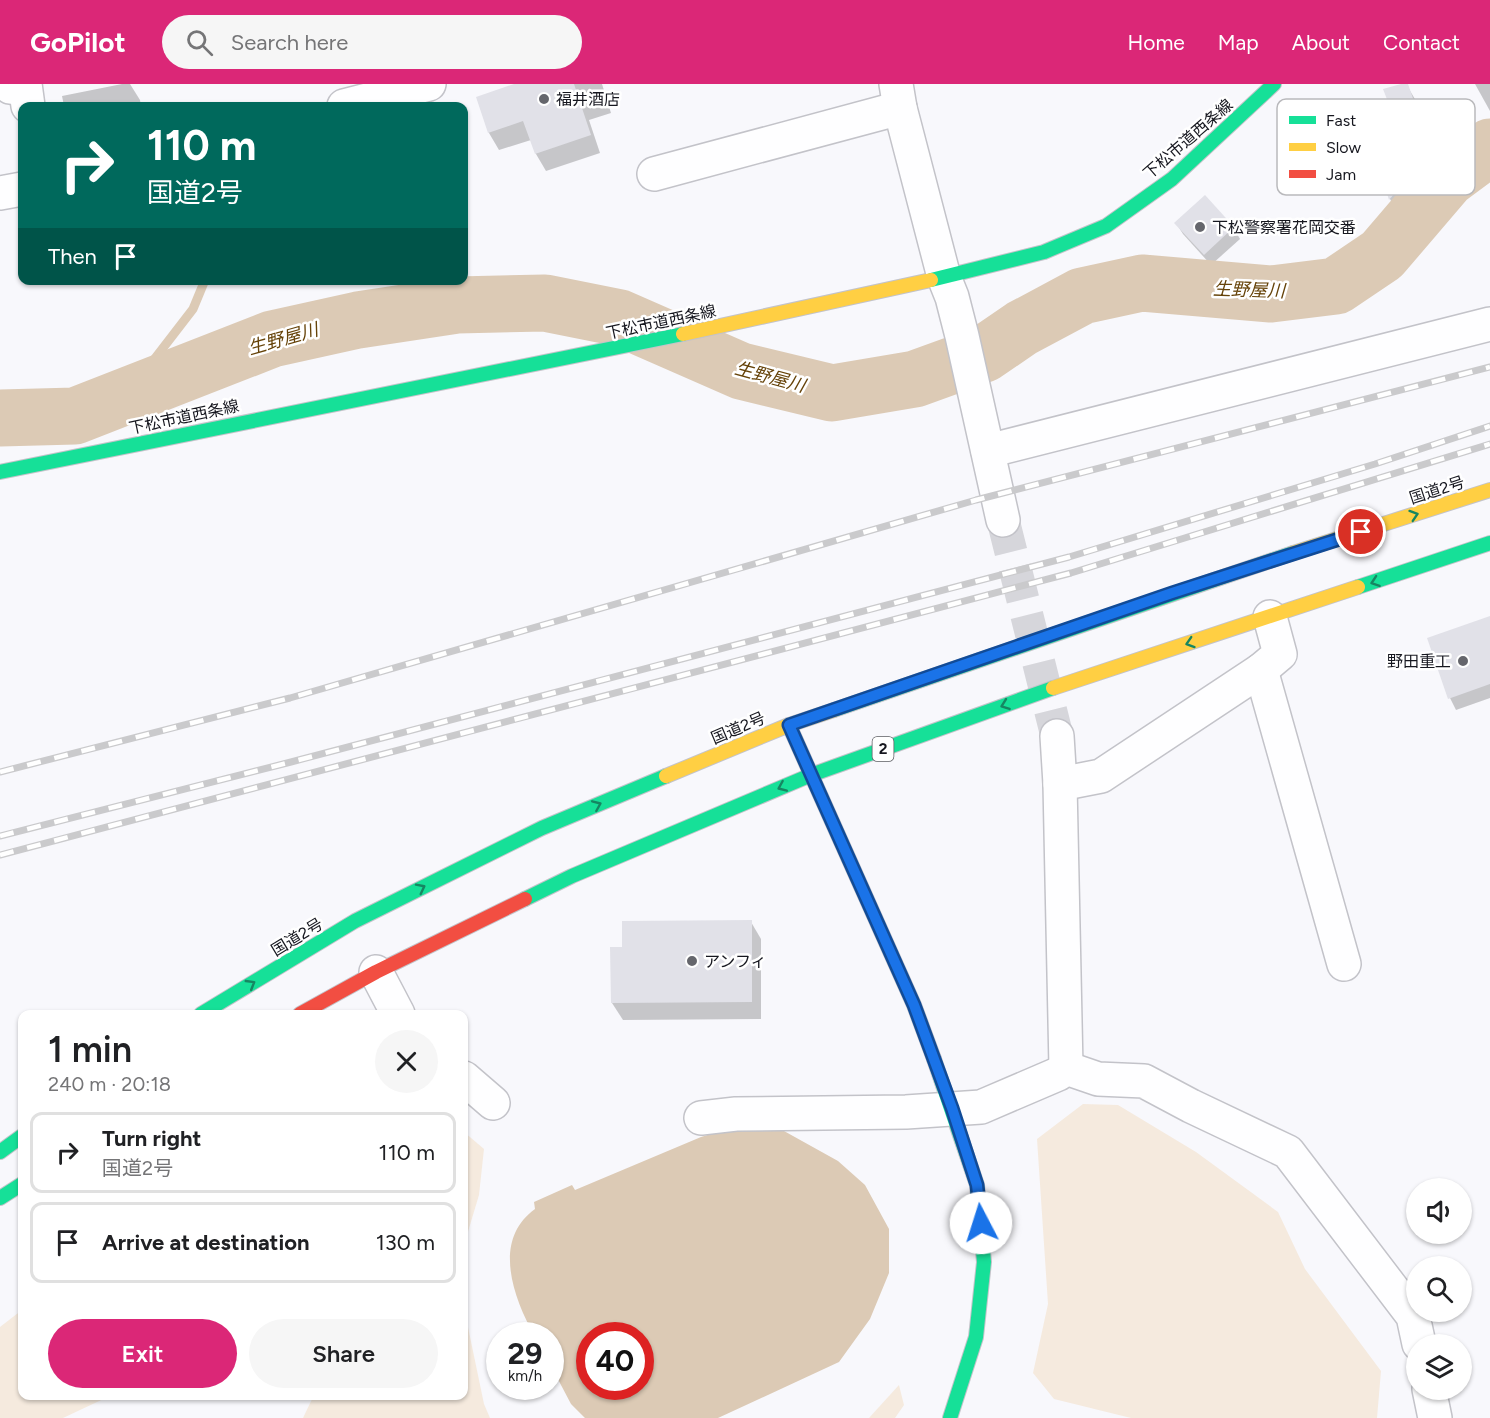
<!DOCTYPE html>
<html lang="en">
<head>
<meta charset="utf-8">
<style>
  body { margin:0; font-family:Figtree,"Noto Sans JP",sans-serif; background:#f6f6f6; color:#202124; height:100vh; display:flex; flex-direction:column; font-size:22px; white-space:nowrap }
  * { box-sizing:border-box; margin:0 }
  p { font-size:20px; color:#757577 }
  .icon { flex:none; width:33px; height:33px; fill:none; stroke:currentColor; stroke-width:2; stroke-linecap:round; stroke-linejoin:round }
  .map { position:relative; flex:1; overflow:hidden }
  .panel { position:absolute; left:18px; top:926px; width:450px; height:390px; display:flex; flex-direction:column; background:#fff; border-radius:12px; box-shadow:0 2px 4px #0004 }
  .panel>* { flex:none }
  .banner { position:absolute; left:18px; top:18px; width:450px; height:183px; border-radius:12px; box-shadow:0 2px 4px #0004; background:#00695c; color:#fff; overflow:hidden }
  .controls { position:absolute; left:1406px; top:1094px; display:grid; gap:12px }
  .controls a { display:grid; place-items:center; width:66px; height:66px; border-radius:50%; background:#fff; box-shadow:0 2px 4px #0004; font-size:30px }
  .speed { position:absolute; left:486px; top:1238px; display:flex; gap:12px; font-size:30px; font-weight:700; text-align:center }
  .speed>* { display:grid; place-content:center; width:78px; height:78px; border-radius:50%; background:#fff; box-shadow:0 2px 4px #0004; line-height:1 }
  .speed small { font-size:15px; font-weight:400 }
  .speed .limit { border:9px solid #d22; background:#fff; color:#111 }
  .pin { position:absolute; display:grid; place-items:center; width:51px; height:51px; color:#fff; margin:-26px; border:3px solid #fff; border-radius:50%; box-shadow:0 2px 6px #0007 }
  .me { position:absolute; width:66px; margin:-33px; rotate:355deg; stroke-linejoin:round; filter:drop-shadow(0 0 4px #0008) }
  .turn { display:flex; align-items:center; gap:21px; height:126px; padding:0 30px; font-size:27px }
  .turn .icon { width:78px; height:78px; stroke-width:2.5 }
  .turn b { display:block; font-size:42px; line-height:51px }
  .then { display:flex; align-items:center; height:57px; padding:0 30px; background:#0003; gap:12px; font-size:22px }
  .round { display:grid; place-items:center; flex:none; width:63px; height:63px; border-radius:32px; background:#f6f6f6 }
  .headline { display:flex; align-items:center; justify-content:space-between; height:102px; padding:0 30px }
  h1 { font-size:36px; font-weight:600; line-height:45px }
  .cta { display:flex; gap:12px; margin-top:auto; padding:12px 30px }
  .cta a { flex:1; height:69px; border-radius:36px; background:#db2777; color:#fff; font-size:24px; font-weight:600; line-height:69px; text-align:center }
  .cta a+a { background:#f6f6f6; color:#202124 }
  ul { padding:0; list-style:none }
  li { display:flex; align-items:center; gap:18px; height:81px; margin:0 12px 9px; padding:0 18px; border:3px solid #e0e0e0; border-radius:12px }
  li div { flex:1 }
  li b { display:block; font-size:22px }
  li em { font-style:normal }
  header { display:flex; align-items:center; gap:36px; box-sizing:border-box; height:84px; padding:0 30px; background:#db2777; color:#fff }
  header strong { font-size:28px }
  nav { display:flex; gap:33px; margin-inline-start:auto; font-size:21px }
  .search { width:420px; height:54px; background:#f6f6f6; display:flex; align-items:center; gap:15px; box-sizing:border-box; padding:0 21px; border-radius:33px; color:#757577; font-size:22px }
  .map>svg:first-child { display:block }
</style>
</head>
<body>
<header>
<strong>GoPilot</strong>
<div class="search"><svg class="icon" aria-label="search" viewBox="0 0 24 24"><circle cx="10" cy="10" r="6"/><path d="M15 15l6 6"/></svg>Search here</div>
<nav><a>Home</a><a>Map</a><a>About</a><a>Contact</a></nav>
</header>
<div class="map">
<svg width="1490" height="1334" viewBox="0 0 1490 1334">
  <rect width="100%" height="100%" fill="#f8f8fc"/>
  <!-- green -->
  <g fill="#f5eade">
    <polygon points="1083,1020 1118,1021 1196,1068 1278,1128 1305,1185 1381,1287 1377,1334 1131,1334 1054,1315 1033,1289 1048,1220 1037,1055"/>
    <polygon points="464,1048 484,1065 479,1111 464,1161"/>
    <polygon points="464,1224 484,1320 490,1334 303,1334 314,1311 464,1311"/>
    <polygon points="22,1226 22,1311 112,1311 63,1334 0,1334 0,1243"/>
    <polygon points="899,1301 904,1321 895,1334 869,1334"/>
  </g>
  <!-- water -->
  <path fill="#dccab5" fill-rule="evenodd" d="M743 1040 784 1047 838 1077 865 1101 889 1145V1189L870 1235 839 1278 718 1334H585L571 1320 551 1282 550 1251H534C513 1213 492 1156 535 1125L534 1118 572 1101 575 1106 701 1053ZM590 1251H640V1302H590Z"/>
  <!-- shadow -->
  <g fill="#0003">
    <polygon points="122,0 130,0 140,16 141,22 64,22 62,12"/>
    <polygon points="519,0 602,0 611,29 589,36 600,69 546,87 536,70 531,56 499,66 489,49 478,14"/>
    <polygon points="1406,0 1425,32 1448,99 1408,147 1390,115 1363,27 1389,19"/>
    <polygon points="1475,0 1490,0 1490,27"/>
    <polygon points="1176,139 1233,143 1240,155 1211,181 1183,150"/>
    <polygon points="1490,535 1490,614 1456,626 1450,614"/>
    <polygon points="751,838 761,855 761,935 623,936 612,919"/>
  </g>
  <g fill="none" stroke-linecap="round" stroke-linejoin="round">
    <!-- stream -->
    <polyline stroke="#dccab5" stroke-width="9" points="126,312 193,225 205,196"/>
    <!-- river -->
    <polyline stroke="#dccab5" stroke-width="57" points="0,334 75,332 272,255 358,236 457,221 545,219 620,234 741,287 832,309 915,295 984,270 1022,244 1082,212 1142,199 1271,210 1336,202 1382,171 1447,95 1490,63"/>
  </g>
  <!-- building -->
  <g fill="#e1e1e8">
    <polygon points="514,0 574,0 591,51 535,70 523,37 488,49 476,13"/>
    <polygon points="1401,0 1408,0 1431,66 1389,116 1361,26 1388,18 1383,5"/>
    <polygon points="1205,111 1234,143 1204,171 1174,139"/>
    <polygon points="1490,532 1490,600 1448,615 1427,554"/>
    <polygon points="752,836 752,918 611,919 610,863 622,863 622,837"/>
  </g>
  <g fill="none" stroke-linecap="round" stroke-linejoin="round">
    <!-- street-tunnel -->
    <polyline stroke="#d6d6db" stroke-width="33" stroke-dasharray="33 16" stroke-linecap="butt" points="1003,436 1057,652"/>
    <defs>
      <polyline id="lane" points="0,5 7,10 27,13"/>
      <g id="street">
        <polyline points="25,0 28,22"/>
        <polyline points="896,0 900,24 944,193 952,213 962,252 1003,436"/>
        <polyline points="344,22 429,0"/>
        <polyline points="654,90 900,24"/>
        <polyline points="0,109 22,105"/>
        <polyline points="988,367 1490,240"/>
        <polyline points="1261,586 1344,880"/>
        <polyline points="1057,652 1060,700 1066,984"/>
        <polyline points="1060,700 1101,692 1261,586 1280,570 1270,533"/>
        <polyline points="376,888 398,930"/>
        <polyline points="1066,984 1098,995 1144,997 1191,1022 1288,1068 1413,1232 1419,1260"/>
        <polyline points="464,994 493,1019"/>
        <polyline points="701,1034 736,1030 906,1028 981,1023 1058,990 1066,984"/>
        <polyline points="1429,1305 1435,1334"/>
      </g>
      <g id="fast">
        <polyline points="931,196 1044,168 1106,142 1172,95 1274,0"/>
        <polyline points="0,388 683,250"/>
        <polyline points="1358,503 1490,459"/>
        <polyline points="834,626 1293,469"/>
        <polyline points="525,815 572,792 811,691 1053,604"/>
        <polyline points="201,930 355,837 542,744 666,692"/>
        <polyline points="934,975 977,1101 984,1178 976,1253 950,1334"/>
        <polyline points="0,1068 22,1052"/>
        <polyline points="0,1114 22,1100"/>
      </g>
      <g id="slow">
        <polyline points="683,250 931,196"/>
        <polyline points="1293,469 1490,406"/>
        <polyline points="1053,604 1358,503"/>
        <polyline points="789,641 914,921 934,975"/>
        <polyline points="666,692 789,641 834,626"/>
      </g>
      <polyline id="jam" points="300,930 376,888 525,815"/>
    </defs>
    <!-- lane casing -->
    <use href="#lane" stroke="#c3c3c9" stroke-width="21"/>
    <!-- street casing -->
    <use href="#street" stroke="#c3c3c9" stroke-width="36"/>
    <!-- fast casing -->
    <use href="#fast" stroke="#c3c3c9" stroke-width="16"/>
    <!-- slow casing -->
    <use href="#slow" stroke="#c3c3c9" stroke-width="16"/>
    <!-- jam casing -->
    <use href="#jam" stroke="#c3c3c9" stroke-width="16"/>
    <!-- lane -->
    <use href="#lane" stroke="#fefeff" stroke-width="18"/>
    <!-- street -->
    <use href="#street" stroke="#fefeff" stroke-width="33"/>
    <!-- fast -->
    <use href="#fast" stroke="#16e098" stroke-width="14"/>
    <!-- slow -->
    <use href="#slow" stroke="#ffcf43" stroke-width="14"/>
    <!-- jam -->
    <use href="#jam" stroke="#f24e42" stroke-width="14"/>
    <defs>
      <g id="rail">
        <polyline points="0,688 290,614 976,416 1490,283"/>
        <polyline points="0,752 291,678 1069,473 1375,380 1490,342"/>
        <polyline points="0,771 1071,489 1490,360"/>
      </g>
    </defs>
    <!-- rail casing -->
    <use href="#rail" stroke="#cacacc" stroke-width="7"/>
    <!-- rail -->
    <use href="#rail" stroke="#fff" stroke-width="4.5" stroke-dasharray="14" stroke-linecap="butt"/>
  </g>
  <!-- one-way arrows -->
  <defs><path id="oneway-chevron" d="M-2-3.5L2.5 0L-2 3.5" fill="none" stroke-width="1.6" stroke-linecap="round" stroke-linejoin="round" transform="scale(1.5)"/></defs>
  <g stroke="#168662">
    <use href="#oneway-chevron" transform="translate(1414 431) rotate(-18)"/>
    <use href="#oneway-chevron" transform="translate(1375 498) rotate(161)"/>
    <use href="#oneway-chevron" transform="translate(1190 559) rotate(162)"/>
    <use href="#oneway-chevron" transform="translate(1005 621) rotate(160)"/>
    <use href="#oneway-chevron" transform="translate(782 703) rotate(157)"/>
    <use href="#oneway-chevron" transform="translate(597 721) rotate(-23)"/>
    <use href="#oneway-chevron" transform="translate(421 804) rotate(-27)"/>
    <use href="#oneway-chevron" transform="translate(251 900) rotate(-31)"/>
  </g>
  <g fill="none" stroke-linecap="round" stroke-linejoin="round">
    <defs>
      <polyline id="route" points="981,1139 977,1101 952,1024 914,921 789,641 1172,509 1361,448"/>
    </defs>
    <!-- route casing -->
    <use href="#route" stroke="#114b97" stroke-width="15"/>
    <!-- route -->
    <use href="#route" stroke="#1a73e8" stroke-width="10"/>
  </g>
  <!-- markers -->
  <g fill="#65666c" stroke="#fff" stroke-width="2">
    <circle cx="544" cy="15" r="6"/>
    <circle cx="1200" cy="143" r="6"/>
    <circle cx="1463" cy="577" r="6"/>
    <circle cx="692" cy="877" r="6"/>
  </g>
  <g text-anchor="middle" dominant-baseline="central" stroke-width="5" stroke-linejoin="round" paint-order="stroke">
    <!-- shield labels -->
    <rect fill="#fff" stroke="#5c5d62" stroke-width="1.5" x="872.5" y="653" width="21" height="24" rx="4.5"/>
    <g font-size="15" font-weight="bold" fill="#16171f">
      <text x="883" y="665">2</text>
    </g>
    <!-- poi labels -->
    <g font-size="16" fill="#16171f" stroke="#fff" text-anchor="start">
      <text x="556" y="15">福井酒店</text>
      <text x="1212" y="143">下松警察署花岡交番</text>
      <text x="1451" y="577" text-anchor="end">野田重工</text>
      <text x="704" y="877">アンフィ</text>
    </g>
    <!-- street labels -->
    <g font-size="16" fill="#16171f" stroke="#fff">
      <text transform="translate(1188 55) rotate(-41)">下松市道西条線</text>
      <text transform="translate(661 238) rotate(-12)">下松市道西条線</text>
      <text transform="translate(184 333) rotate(-12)">下松市道西条線</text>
      <text transform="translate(1437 406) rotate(-18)">国道2号</text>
      <text transform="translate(738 644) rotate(-23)">国道2号</text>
      <text transform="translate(297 853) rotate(-31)">国道2号</text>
    </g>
    <!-- water labels -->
    <g font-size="18" font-style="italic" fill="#664309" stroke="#fff">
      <text transform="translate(1249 206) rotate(2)">生野屋川</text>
      <text transform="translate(283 255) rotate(-16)">生野屋川</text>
      <text transform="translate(770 293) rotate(15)">生野屋川</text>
    </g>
  </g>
  <!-- legend -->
  <rect x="1277" y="15" width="198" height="96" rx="9" fill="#fff" stroke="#b9b9bc" stroke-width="1.5"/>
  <rect x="1289" y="32" width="27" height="8" fill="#16e098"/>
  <rect x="1289" y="59" width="27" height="8" fill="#ffcf43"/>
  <rect x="1289" y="86" width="27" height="8" fill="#f24e42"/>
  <g font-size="16" fill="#16171f">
    <text x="1326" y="42">Fast</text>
    <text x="1326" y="69">Slow</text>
    <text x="1326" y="96">Jam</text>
  </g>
</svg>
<div class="controls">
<a><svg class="icon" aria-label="sound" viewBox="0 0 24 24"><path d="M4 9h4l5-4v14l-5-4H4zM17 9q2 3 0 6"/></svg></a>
<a><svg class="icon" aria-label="search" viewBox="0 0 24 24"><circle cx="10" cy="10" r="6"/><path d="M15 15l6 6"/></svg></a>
<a><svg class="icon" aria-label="layers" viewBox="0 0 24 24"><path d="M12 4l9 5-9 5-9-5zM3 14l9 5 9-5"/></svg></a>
</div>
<div class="speed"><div>29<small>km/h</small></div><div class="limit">40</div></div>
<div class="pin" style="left:1361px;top:448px;background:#d93025"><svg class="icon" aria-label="arrive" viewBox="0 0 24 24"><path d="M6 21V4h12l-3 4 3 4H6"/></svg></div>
<svg class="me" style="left:981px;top:1139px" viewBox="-20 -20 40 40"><circle r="19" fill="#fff"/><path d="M0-13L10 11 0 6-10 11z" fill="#1a73e8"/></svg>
<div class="banner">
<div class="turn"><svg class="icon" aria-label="right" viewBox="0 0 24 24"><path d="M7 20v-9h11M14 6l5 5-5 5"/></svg><div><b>110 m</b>国道2号</div></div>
<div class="then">Then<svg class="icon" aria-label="arrive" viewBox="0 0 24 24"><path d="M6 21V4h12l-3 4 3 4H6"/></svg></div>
</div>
<section class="panel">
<div class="headline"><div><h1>1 min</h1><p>240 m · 20:18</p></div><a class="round"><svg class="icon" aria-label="close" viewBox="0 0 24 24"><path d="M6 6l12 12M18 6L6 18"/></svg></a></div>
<ul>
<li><svg class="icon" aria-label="right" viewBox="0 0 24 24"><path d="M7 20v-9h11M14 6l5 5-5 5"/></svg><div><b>Turn right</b><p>国道2号</p></div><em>110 m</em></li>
<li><svg class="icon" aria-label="arrive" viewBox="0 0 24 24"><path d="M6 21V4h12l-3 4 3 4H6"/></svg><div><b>Arrive at destination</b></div><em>130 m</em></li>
</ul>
<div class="cta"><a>Exit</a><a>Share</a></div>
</section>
</div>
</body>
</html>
